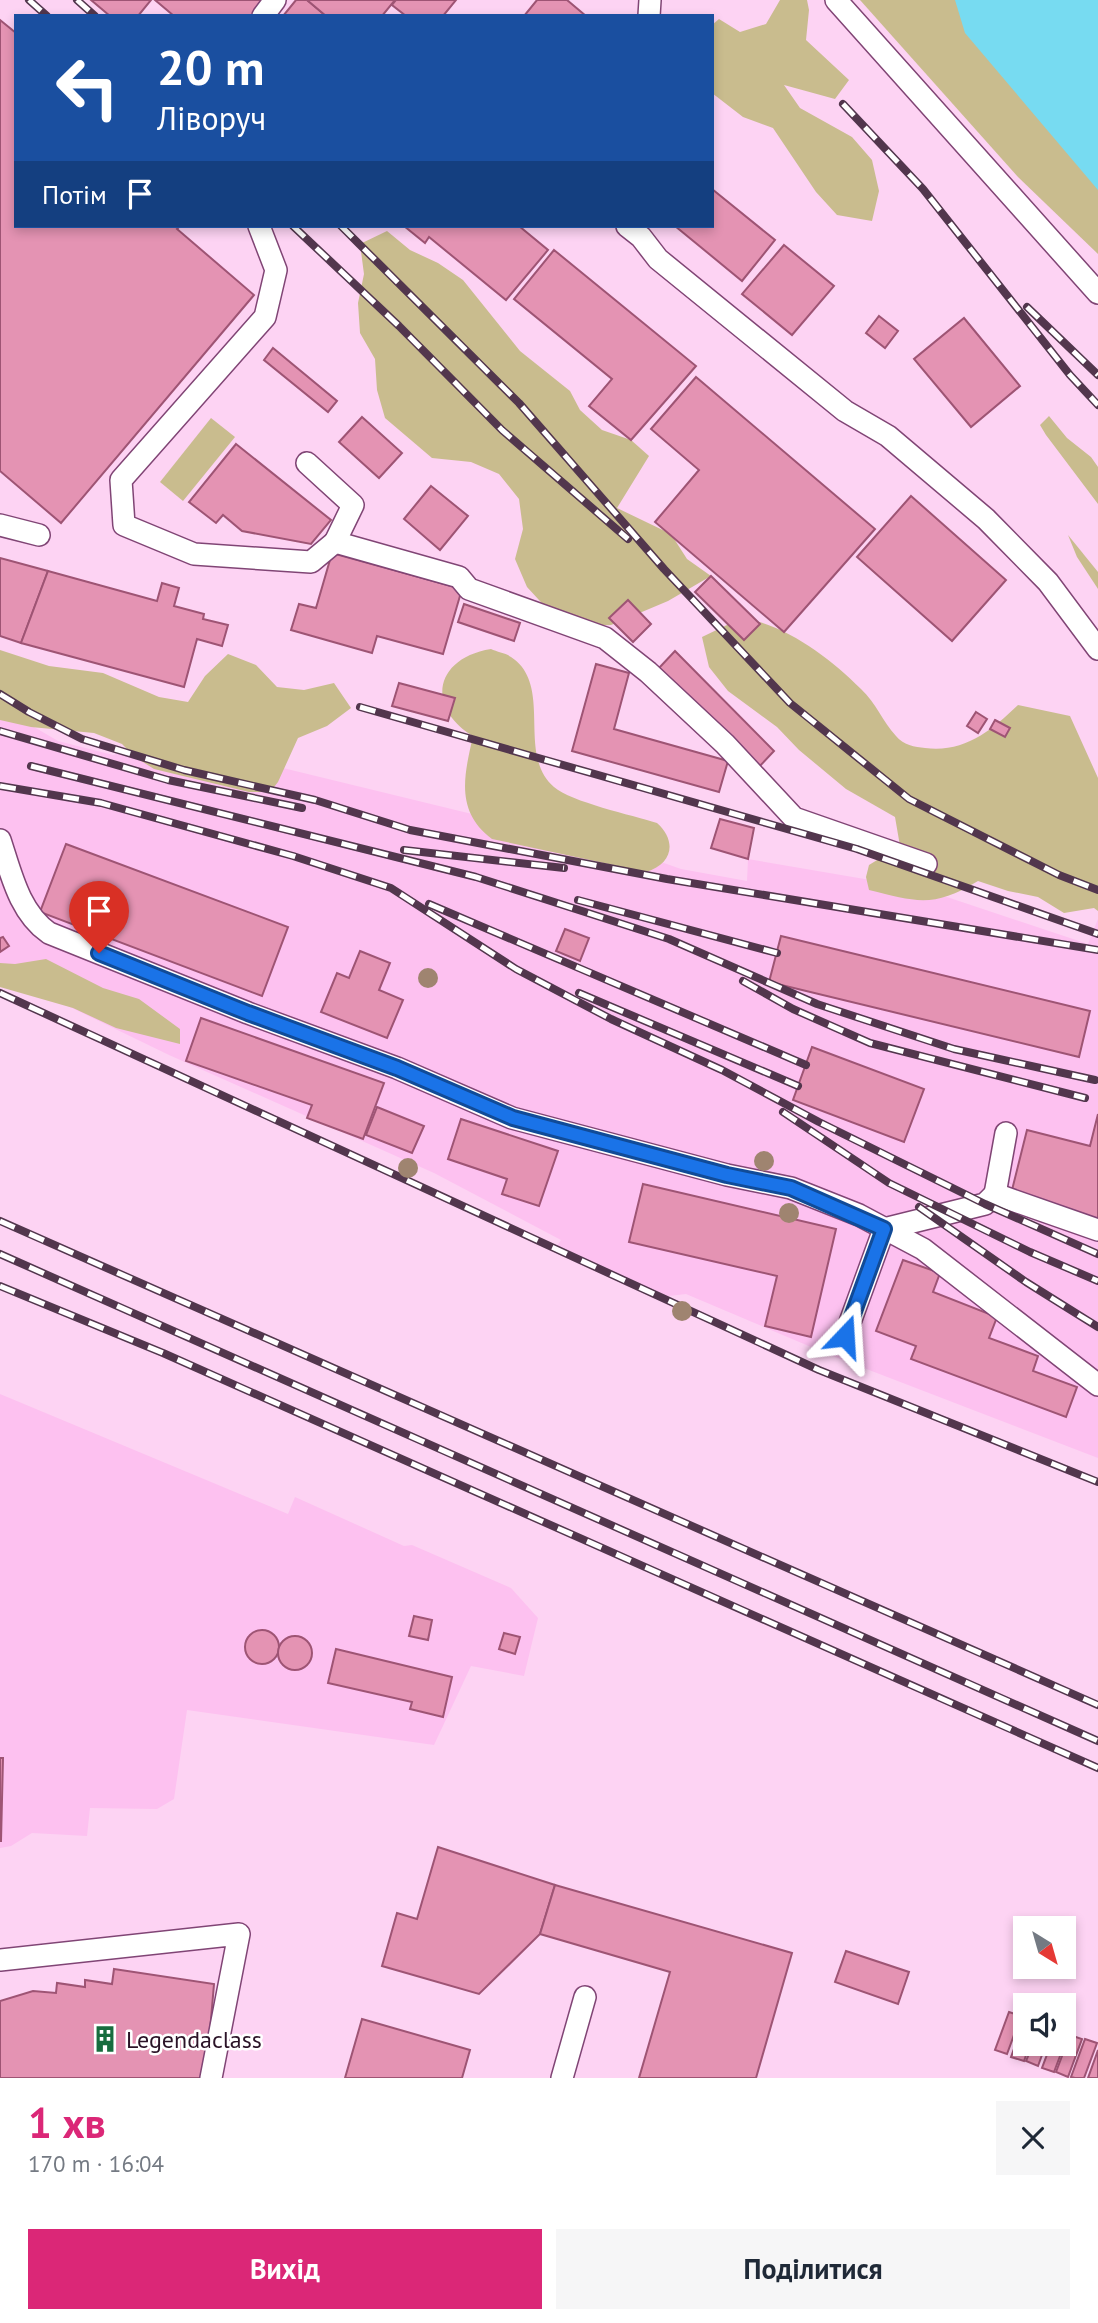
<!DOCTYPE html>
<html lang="uk">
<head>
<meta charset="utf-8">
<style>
  body { margin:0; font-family:"PT Sans",sans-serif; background:#f6f6f7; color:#1f2937; height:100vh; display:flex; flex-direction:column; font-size:26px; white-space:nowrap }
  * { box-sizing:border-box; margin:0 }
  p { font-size:23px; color:#747a83 }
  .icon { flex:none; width:38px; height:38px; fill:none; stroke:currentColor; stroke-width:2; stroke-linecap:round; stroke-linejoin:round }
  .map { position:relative; height:2078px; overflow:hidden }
  .side { display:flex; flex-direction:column; background:#fff; flex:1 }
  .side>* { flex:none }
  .top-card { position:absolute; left:14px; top:14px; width:700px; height:214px; border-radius:0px; box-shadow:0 4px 10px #0003; background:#1a4fa0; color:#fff; overflow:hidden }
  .needle { width:46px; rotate:143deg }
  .tools { position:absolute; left:1013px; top:1916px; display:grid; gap:14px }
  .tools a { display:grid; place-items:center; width:63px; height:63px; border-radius:0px; background:#fff; box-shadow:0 4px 10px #0003; font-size:35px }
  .pin { position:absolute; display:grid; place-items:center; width:60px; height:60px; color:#fff; margin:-72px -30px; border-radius:50% 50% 50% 0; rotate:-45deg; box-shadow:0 0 7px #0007 }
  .pin .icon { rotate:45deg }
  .me { position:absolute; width:77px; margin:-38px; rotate:20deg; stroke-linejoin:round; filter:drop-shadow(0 0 5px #0008) }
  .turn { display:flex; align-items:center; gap:24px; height:147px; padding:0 28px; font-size:32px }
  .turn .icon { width:91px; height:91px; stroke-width:2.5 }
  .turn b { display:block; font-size:49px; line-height:60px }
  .then { display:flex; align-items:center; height:66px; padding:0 28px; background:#0003; gap:14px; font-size:26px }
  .round { display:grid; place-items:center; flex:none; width:74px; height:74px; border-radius:0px; background:#f6f6f7 }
  .head { display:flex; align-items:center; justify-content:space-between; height:119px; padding:0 28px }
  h1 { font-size:42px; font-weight:800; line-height:52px; color:#db2777 }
  .action { display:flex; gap:14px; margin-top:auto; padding:14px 28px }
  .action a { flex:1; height:80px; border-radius:0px; background:#db2777; color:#fff; font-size:28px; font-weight:800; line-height:80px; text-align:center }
  .action a+a { background:#f6f6f7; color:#1f2937 }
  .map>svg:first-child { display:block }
</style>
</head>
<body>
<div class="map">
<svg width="1098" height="2078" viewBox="0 0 1098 2078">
  <rect width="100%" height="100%" fill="#fdd3f3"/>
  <!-- built -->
  <g fill="#fdc1f0">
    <polygon points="0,707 58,741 113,755 168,740 644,856 681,869 747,881 748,859 923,889 1088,944 1098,919 1098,1458 830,1355 686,1294 660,1297 555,1249 561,1240 434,1173 169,1055 0,973"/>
    <polygon points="0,1394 288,1514 295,1497 404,1546 412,1545 511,1588 538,1618 524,1676 471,1666 434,1745 187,1710 174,1799 157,1809 90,1808 87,1836 32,1833 11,1846 0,1848"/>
  </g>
  <!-- green -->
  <g fill="#c9bc8e">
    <polygon points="780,0 807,0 809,10 806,40 849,80 835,99 784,85 800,108 852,137 872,160 879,191 872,221 837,215 816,192 773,128 743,117 712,93 712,25 719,19 740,32 766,24"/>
    <polygon points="860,0 1098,0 1098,254 1018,177"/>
    <polygon points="387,231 410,250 438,263 463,280 520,351 570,391 580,410 602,430 631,440 649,456 617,508 671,534 687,559 711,576 668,601 611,625 577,626 550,612 527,587 515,559 523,529 519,499 499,474 471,462 432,458 385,418 377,390 375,359 360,333 358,303 364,274 360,244"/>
    <polygon points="1049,416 1067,438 1091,457 1098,467 1098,504 1046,435 1040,425"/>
    <polygon points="211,418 235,437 183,501 160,482"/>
    <polygon points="1068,535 1098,572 1098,589 1077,557"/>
    <path d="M760 622C798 634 833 661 861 689 876 703 883 722 896 736 903 745 915 747 925 748 964 753 991 731 1018 705L1070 716 1098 778V911L1094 908 1064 913 1038 897 1008 891 978 881C934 908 917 902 869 890L866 877 869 865 900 846 895 817 846 789 799 750 777 727 728 691 709 667 702 637 729 624Z"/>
    <path d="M491 649C497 652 506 653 511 657 554 685 516 755 554 787 571 802 632 815 657 823 677 841 673 864 646 872L492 839C455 811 464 776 473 736 425 707 435 658 491 649Z"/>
    <polygon points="0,650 49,666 103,673 159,697 188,702 205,676 228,654 256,665 277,687 304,690 334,683 351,708 327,726 298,738 278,782 270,792 249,792 154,769 135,757 122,744 94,733 31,727 0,720"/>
    <polygon points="46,959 103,988 139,999 180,1029 180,1044 116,1028 73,1008 0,987 0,963 15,964"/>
  </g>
  <!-- water -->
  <polygon fill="#77dbf1" points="955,0 1098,0 1098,190 965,33"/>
  <!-- building -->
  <g fill="#e493b3" stroke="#9e5474" stroke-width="2">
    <polygon points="91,0 151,0 138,16 110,16"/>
    <polygon points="155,0 265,0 252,16 174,16"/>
    <polygon points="296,0 307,0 326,16 283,16"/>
    <polygon points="307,0 395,0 382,16 326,16"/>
    <polygon points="396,0 456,0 443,16 406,16 392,5"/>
    <polygon points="537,0 567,0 586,16 524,16"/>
    <polygon points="0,20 16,33 16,226 180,226 177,229 254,295 61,523 0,471"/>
    <polygon points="712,189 775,240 742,281 675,226 712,226"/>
    <polygon points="404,226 519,226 548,250 506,300 429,237 425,243"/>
    <polygon points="784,245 834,286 792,335 742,294"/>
    <polygon points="554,250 696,366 631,440 589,406 612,379 514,299"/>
    <polygon points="879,316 898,331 885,348 866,333"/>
    <polygon points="964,318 1020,386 971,427 914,359"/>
    <polygon points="273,348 337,401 328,412 264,360"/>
    <polygon points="696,377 875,529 784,632 655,522 699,470 651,429"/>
    <polygon points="362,417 402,453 379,478 339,442"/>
    <polygon points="236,444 331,520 311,544 242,531 223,515 216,523 189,502"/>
    <polygon points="431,486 468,516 440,550 404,519"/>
    <polygon points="911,496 1006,580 952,641 857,557"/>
    <polygon points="332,553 462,589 443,654 377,636 372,653 291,630 299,604 316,608"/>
    <polygon points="0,558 48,571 21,643 0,636"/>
    <polygon points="48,571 157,601 162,583 179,588 174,606 204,614 203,619 228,625 222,646 197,639 184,687 21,643"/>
    <polygon points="711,576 760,624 744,640 695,592"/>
    <polygon points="628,600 651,624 633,642 609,618"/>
    <polygon points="464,604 520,623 514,641 458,622"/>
    <polygon points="675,651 774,751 758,768 659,668"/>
    <polygon points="596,664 629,673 614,729 728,761 719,792 572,751"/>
    <polygon points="399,683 455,698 448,721 392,706"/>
    <polygon points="976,712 987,719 978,733 967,726"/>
    <polygon points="995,720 1010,728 1005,737 990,729"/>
    <polygon points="720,819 754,828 748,859 711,848"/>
    <polygon points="66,844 288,927 262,996 40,912"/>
    <polygon points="565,929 589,938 580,961 556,951"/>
    <polygon points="781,936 1090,1011 1079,1057 769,982"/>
    <polygon points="3,937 9,946 0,952 0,938"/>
    <polygon points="360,951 390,963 379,990 403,1000 387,1038 321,1012 337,973 349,978"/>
    <polygon points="201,1018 384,1083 363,1139 307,1118 312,1105 186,1061"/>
    <polygon points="812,1047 924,1089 904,1142 793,1100"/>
    <polygon points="377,1107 424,1126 412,1153 366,1135"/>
    <polygon points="1098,1114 1098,1220 1010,1198 1027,1130 1090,1146"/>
    <polygon points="461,1119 558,1151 539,1206 502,1194 507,1179 448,1159"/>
    <polygon points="643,1184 836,1229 811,1337 765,1326 777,1276 629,1242"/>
    <polygon points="903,1260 940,1273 933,1292 997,1317 989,1338 1038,1356 1033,1371 1077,1387 1066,1417 911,1359 916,1346 876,1331"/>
    <polygon points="414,1616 432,1620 428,1640 409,1636"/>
    <circle cx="262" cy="1647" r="17"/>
    <polygon points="504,1633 520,1637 515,1654 499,1649"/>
    <circle cx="295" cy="1653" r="17"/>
    <polygon points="336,1649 452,1677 443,1717 410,1709 412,1702 328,1683"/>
    <polygon points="0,1758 3,1758 1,1841 0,1841"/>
    <polygon points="438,1847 555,1885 540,1934 479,1994 382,1966 397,1913 417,1919"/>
    <polygon points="555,1885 792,1953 756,2078 639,2078 670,1972 540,1934"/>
    <polygon points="846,1951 909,1972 898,2004 835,1982"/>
    <polygon points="114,1969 214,1984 206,2078 0,2078 0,2001 33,1991 56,1993 57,1983 85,1987 85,1980 112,1984"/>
    <polygon points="1009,2012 1021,2016 1007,2054 995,2050"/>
    <polygon points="362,2019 470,2050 462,2078 345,2078"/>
    <polygon points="1025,2019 1026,2044 1030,2044 1024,2061 1011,2057"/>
    <polygon points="1064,2033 1068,2035 1054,2072 1042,2068 1051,2044 1064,2044"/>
    <polygon points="1070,2035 1082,2039 1068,2077 1056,2072"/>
    <polygon points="1085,2039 1097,2043 1084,2078 1075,2078 1071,2077"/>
    <polygon points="1033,2044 1046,2044 1038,2066 1026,2061"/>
    <polygon points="1098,2050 1098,2078 1088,2078"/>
  </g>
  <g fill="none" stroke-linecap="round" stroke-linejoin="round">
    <defs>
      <g id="lane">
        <polyline points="836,0 1098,293"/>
        <polyline points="263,16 275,0"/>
        <polyline points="649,16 650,0"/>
        <polyline points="259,226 276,270 265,317 121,480 124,525 194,554 311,562 335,542 459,577 469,589 605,638 648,672 725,744 794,818 926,864"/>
        <polyline points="627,226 641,237 658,259 845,411 888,436 986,519 1048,582 1098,649"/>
        <polyline points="307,463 353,505 335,542"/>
        <polyline points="0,525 39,535"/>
        <path d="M0 840C11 873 19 912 49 933L248 1013 397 1068 512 1118 727 1175 791 1188 859 1215 923 1249 1098 1385"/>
        <polyline points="995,1194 1006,1133"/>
        <polyline points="845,1336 884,1229 985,1204 995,1194 1098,1230"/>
        <polyline points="0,1960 239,1934 211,2078"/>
        <polyline points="562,2078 585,1997"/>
      </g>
    </defs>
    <!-- lane casing -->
    <use href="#lane" stroke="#804575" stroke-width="24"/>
    <!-- lane -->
    <use href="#lane" stroke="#fff" stroke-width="21"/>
    <defs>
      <g id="rail">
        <polyline points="29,0 47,16"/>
        <polyline points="77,0 95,16"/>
        <polyline points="843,104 923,189 1070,375 1098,405"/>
        <polyline points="293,226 399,326 502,430 628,539"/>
        <polyline points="341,226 519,403 664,569 790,703 909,799 1059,875 1098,890"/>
        <polyline points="1027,307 1098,375"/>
        <polyline points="0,694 29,712 82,739 184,770 315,800 410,830 667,879 1098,950"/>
        <polyline points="360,707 857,849 1098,934"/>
        <polyline points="0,731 168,780 302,808"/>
        <polyline points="31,766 476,877 669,939 817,1004 954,1049 1095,1080"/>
        <polyline points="0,786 101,803 293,856 391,888 516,969 611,1019 722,1070 819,1122 985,1204 1098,1254"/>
        <polyline points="404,850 564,868"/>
        <polyline points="578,900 777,953"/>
        <polyline points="429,904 806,1065"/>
        <polyline points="743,981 793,1009 870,1043 1085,1098"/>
        <polyline points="0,993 819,1370 1098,1482"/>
        <polyline points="579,993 798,1086"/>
        <polyline points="783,1112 889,1183 1030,1252 1098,1281"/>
        <polyline points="919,1207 1026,1282 1098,1327"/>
        <polyline points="0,1221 1098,1705"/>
        <polyline points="0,1254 1098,1741"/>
        <polyline points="0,1286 163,1353 1098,1768"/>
      </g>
    </defs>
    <!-- rail casing -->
    <use href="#rail" stroke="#52364d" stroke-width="8"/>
    <!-- rail -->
    <use href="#rail" stroke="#fff" stroke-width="5" stroke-dasharray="16" stroke-linecap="butt"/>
  </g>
  <!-- trees -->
  <g fill="#9f8470">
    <circle cx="428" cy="978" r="10"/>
    <circle cx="764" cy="1161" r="10"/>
    <circle cx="408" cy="1168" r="10"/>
    <circle cx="789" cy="1213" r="10"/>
    <circle cx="682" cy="1311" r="10"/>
  </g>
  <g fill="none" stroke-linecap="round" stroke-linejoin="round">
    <defs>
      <polyline id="route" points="99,953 248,1013 397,1068 513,1118 727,1175 791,1188 884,1229 845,1336"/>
    </defs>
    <!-- route casing -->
    <use href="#route" stroke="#114b97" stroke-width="18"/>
    <!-- route -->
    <use href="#route" stroke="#1a73e8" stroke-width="12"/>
  </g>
  <!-- icons -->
  <defs>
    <symbol id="building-bare" viewBox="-9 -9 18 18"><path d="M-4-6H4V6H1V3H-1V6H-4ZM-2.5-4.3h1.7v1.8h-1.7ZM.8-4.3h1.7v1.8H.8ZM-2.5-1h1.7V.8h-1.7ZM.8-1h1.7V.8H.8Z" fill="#176c3e" stroke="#fff" stroke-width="2.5" paint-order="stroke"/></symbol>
  </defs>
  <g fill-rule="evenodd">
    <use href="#building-bare" x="86" y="2020" width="38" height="38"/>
  </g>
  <g text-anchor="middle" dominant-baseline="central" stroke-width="5" stroke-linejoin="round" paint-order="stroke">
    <!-- poi labels -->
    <g font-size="24" fill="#2b1327" stroke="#fff" text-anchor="start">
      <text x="126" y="2039">Legendaclass</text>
    </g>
  </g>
</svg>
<div class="tools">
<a><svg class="needle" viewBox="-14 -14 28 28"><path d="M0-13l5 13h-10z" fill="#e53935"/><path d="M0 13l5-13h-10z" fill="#747a83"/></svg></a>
<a><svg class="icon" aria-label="sound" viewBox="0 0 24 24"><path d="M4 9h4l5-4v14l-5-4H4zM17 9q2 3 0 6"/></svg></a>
</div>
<div class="pin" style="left:99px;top:953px;background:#d93025"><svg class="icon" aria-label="arrive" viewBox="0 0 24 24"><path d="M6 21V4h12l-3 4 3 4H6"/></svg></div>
<svg class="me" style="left:845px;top:1336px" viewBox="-20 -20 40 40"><path d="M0-17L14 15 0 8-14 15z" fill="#1a73e8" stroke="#fff" stroke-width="4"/></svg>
<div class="top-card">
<div class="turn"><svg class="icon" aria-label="left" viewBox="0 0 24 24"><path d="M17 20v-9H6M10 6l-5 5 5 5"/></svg><div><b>20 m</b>Ліворуч</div></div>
<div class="then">Потім<svg class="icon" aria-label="arrive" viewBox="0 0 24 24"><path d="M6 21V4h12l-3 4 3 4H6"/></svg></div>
</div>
</div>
<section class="side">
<div class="head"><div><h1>1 хв</h1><p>170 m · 16:04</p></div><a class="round"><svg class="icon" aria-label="close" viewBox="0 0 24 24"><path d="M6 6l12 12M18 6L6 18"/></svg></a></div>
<div class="action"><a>Вихід</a><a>Поділитися</a></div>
</section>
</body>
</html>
